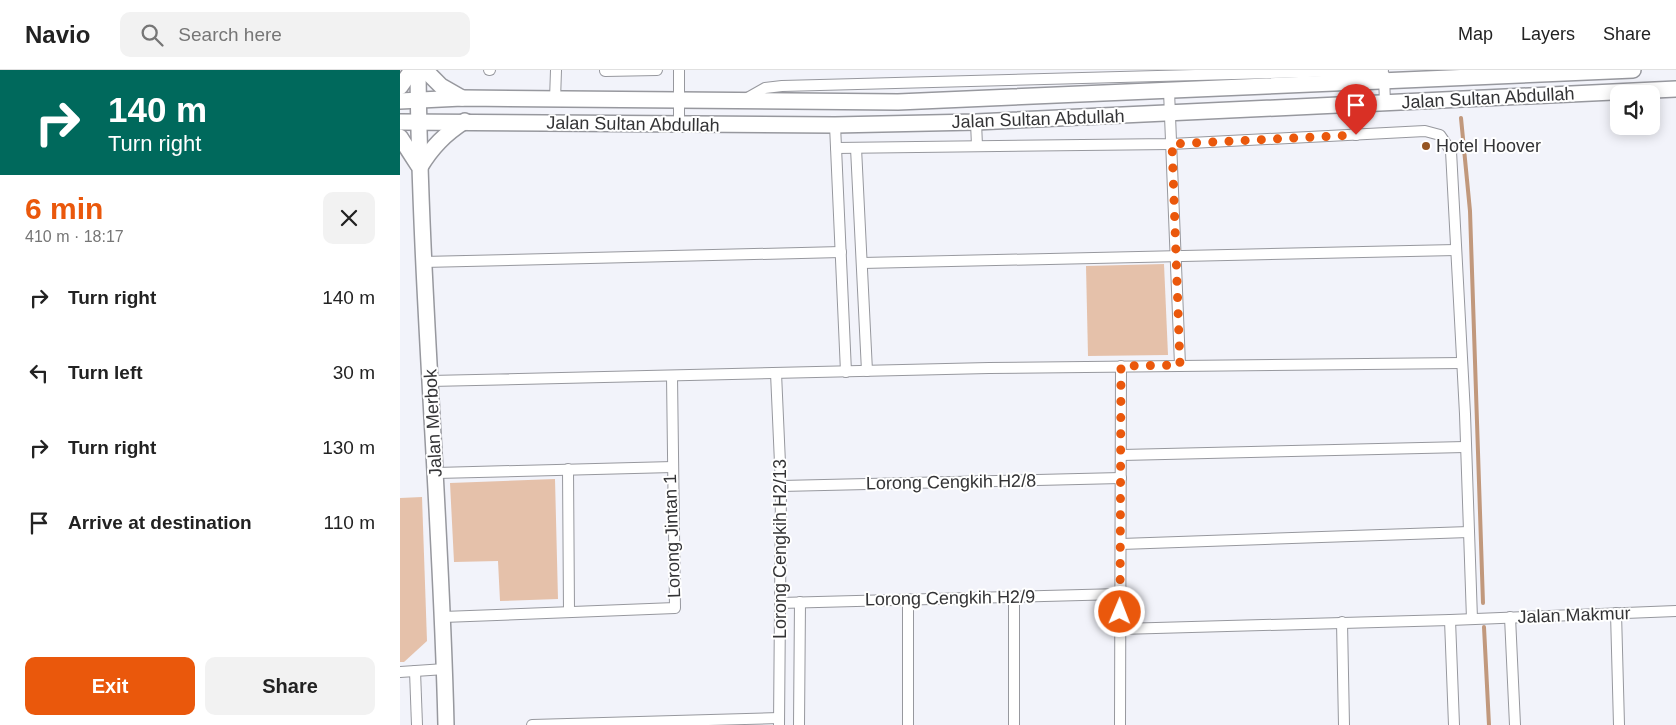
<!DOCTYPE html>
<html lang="en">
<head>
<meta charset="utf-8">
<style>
  body { margin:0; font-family:Arial,sans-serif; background:#f2f2f2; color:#222; height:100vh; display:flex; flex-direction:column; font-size:19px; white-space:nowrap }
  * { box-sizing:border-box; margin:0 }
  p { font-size:16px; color:#767676 }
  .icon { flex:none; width:28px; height:28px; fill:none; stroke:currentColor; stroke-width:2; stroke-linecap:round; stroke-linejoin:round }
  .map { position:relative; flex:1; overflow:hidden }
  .drawer { display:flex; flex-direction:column; background:#fff; width:400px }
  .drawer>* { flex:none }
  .guide { background:#00695c; color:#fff; overflow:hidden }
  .controls { position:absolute; left:1210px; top:15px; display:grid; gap:10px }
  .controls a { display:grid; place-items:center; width:50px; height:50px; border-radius:10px; background:#fff; box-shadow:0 2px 12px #0003; font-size:25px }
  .pin { position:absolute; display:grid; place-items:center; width:42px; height:42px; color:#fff; margin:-51px -21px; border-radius:50% 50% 50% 0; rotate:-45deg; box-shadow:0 0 5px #0007 }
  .pin .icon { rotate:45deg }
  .me { position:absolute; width:55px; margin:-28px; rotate:1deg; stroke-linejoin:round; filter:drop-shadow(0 0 4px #0008) }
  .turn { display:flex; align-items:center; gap:18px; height:105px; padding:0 25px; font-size:22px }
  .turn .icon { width:65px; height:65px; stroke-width:2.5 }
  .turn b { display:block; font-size:35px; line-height:42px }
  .round { display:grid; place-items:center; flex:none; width:52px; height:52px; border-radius:10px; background:#f2f2f2 }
  .summary { display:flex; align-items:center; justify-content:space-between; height:85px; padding:0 25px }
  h1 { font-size:30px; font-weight:700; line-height:38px; color:#ea580c }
  .cta { display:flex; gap:10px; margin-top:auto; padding:10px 25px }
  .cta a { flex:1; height:58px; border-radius:10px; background:#ea580c; color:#fff; font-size:20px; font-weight:700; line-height:58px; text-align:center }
  .cta a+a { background:#f2f2f2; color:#222 }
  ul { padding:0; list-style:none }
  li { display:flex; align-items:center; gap:15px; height:75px; padding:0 25px }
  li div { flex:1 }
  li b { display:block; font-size:19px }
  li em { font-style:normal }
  header { display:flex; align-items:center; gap:30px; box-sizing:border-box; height:70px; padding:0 25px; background:#fff; border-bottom:1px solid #e0e0e0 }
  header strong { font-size:24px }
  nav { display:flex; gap:28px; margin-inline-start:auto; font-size:18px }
  .search { width:350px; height:45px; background:#f2f2f2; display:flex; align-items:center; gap:12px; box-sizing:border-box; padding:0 18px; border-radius:10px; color:#767676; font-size:19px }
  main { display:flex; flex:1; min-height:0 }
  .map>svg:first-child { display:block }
</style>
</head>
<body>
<header>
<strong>Navio</strong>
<div class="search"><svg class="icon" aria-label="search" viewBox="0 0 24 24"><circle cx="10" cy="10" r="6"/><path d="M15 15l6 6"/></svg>Search here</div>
<nav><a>Map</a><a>Layers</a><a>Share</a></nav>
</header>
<main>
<section class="drawer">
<div class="guide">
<div class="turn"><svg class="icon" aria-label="right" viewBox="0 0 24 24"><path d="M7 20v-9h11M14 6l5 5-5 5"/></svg><div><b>140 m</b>Turn right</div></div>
</div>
<div class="summary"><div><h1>6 min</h1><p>410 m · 18:17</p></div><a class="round"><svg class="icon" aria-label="close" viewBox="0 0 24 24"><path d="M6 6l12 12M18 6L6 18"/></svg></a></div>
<ul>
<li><svg class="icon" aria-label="right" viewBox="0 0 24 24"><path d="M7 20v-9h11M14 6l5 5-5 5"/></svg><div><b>Turn right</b></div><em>140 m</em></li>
<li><svg class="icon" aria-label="left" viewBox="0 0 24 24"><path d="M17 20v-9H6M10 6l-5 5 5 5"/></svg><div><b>Turn left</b></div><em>30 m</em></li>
<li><svg class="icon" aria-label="right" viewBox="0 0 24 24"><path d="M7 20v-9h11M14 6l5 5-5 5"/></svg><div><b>Turn right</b></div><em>130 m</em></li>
<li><svg class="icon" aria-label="arrive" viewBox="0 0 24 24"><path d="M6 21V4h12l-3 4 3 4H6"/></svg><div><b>Arrive at destination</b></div><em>110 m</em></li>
</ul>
<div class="cta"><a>Exit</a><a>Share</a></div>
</section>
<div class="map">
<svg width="1276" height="655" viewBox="0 0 1276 655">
  <rect width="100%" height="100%" fill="#f2f3fa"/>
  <!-- green -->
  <g fill="#e5c1aa">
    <polygon points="764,194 768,285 688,286 686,196"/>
    <polygon points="155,409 158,529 100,531 98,491 54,492 50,413"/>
    <polygon points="22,427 27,571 4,592 0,592 0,428"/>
  </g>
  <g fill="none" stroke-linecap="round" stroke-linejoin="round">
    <!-- stream -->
    <g stroke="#c1987c" stroke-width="4">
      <polyline points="1061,48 1070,141 1083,533"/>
      <polyline points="1084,557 1089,655"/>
    </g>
    <defs>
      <g id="street">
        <polyline points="89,0 90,0"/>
        <polyline points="205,1 257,0"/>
        <polyline points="984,5 985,34"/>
        <polyline points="769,21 780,295"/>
        <polyline points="155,30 156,0"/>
        <polyline points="342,31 365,18 382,16 983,0"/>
        <polyline points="955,35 956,65"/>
        <polyline points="576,52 577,76"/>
        <polyline points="279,55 279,0"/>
        <polyline points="435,55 446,302"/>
        <polyline points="436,78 771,74 1025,61 1040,65 1051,81 1065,344 1072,549"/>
        <polyline points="456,78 467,301"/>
        <polyline points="23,192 441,182"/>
        <polyline points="462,193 1056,180"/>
        <polyline points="376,303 381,416 379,655"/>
        <polyline points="30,311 589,298 1062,293"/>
        <polyline points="722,385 1065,377"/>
        <polyline points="168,399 169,541"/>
        <polyline points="36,403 273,397"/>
        <polyline points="381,416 721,408"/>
        <polyline points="721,474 1069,462"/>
        <polyline points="380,533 720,524"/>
        <polyline points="1216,543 1219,655"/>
        <polyline points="43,547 275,538 272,306"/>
        <polyline points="1110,547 1115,655"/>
        <polyline points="1050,550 1054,655"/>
        <polyline points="942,552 944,655"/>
        <polyline points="720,559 1050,550 1276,541"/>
        <polyline points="15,601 17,655"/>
        <polyline points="0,602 45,599"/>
        <polyline points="132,655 379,648"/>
        <polyline points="399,655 400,532"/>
        <polyline points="508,655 508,529"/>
        <polyline points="614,655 614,527"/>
        <polyline points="720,655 721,296"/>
      </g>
      <g id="secondary">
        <path d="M18 0C20 219 41 436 46 655"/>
        <polyline points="25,0 41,16 62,28"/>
        <polyline points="0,17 12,0"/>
        <polyline points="0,31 62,28 498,32 1233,0"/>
        <polyline points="0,52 435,55 576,52 1276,19"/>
        <polyline points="0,67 18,95"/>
        <path d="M20 97C32 77 45 64 65 51"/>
      </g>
    </defs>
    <!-- street casing -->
    <use href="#street" stroke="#97989e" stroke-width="12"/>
    <!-- secondary casing -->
    <use href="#secondary" stroke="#97989e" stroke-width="18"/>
    <!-- street -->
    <use href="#street" stroke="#fff" stroke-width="10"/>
    <!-- secondary -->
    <use href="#secondary" stroke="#fff" stroke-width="15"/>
  </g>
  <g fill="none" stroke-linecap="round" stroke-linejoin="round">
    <!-- route -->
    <polyline stroke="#ea580c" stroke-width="9" stroke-dasharray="0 16.2" points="720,542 721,296 780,295 772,74 956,65"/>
  </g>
  <!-- markers -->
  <circle fill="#975623" stroke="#fff" stroke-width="2" cx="1026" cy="76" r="5"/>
  <g text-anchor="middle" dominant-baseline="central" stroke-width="4" stroke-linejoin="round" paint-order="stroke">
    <!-- street labels -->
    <g font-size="18" fill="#343436" stroke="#fff">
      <text transform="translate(1088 28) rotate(-3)">Jalan Sultan Abdullah</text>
      <text transform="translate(638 49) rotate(-2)">Jalan Sultan Abdullah</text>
      <text transform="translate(233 54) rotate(1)">Jalan Sultan Abdullah</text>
      <text transform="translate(33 353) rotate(-93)">Jalan Merbok</text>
      <text transform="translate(551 412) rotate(-1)">Lorong Cengkih H2/8</text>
      <text transform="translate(272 466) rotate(-92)">Lorong Jintan 1</text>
      <text transform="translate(380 479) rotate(-90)">Lorong Cengkih H2/13</text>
      <text transform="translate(550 528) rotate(-1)">Lorong Cengkih H2/9</text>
      <text transform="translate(1174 545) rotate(-2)">Jalan Makmur</text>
    </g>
    <!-- poi labels -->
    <g font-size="18" fill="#343436" stroke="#fff" text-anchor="start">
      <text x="1036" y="76">Hotel Hoover</text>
    </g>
  </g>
</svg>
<div class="controls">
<a><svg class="icon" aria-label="sound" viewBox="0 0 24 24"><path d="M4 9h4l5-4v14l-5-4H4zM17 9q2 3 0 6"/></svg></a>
</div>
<div class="pin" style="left:956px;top:65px;background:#d93025"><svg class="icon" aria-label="arrive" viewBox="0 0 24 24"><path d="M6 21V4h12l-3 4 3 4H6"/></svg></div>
<svg class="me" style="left:720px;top:542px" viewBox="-20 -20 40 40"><circle r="17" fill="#ea580c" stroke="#fff" stroke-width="3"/><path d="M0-11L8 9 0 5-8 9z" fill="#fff"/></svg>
</div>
</main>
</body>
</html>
